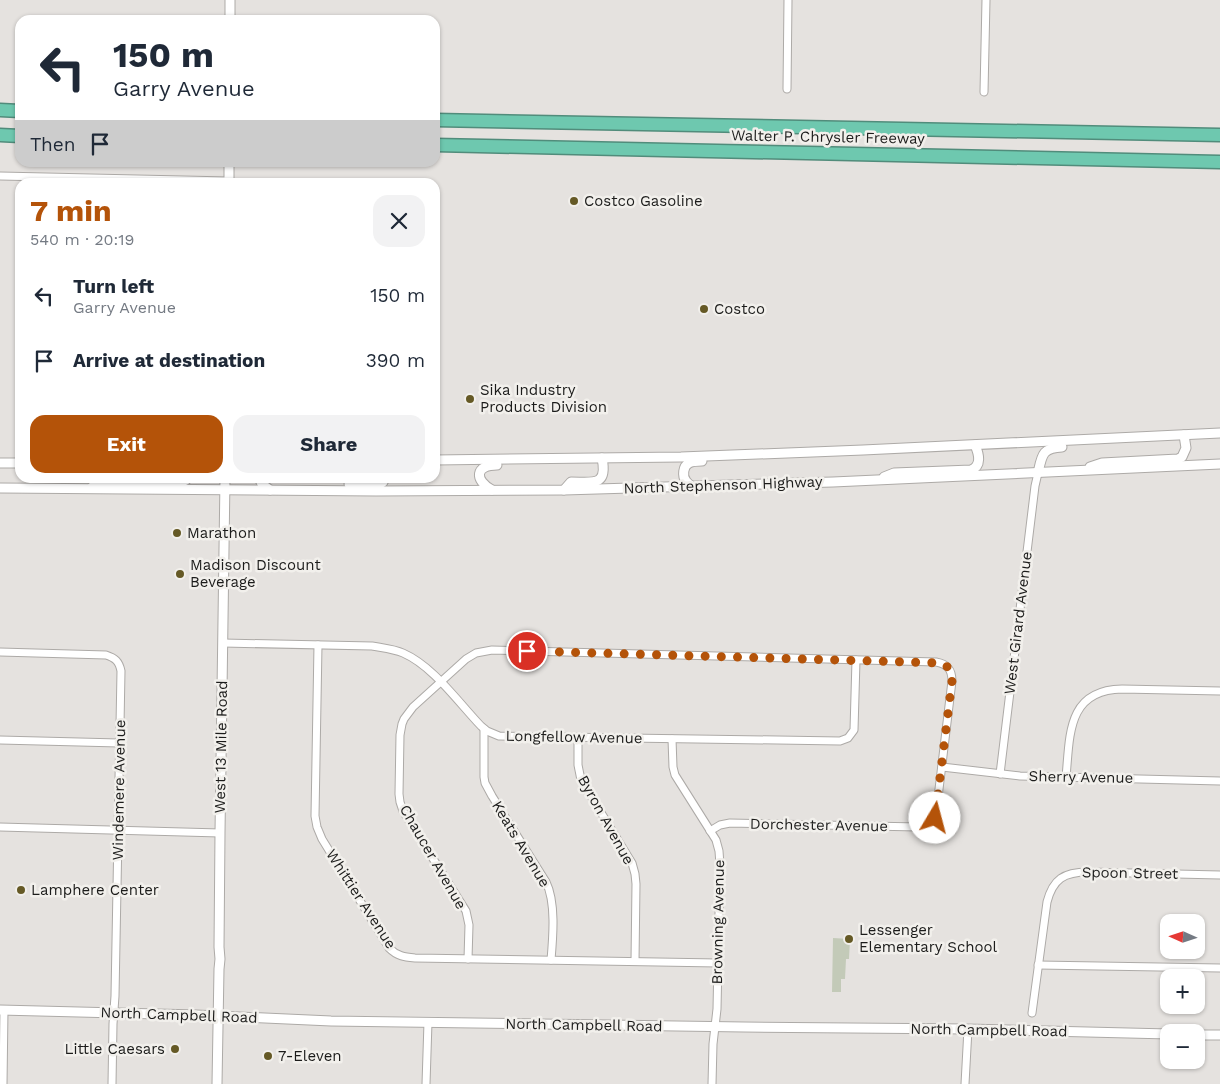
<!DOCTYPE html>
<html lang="en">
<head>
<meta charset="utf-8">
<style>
  body { margin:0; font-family:"Work Sans",sans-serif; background:#f2f2f3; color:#1f2937; height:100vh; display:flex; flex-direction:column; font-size:19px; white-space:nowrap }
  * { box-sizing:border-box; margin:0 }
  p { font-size:16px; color:#747a83 }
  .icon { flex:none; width:28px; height:28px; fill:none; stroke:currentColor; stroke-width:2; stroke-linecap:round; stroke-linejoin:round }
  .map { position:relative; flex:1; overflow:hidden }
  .side { position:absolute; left:15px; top:178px; width:425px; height:305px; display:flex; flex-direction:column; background:#fff; border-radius:15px; box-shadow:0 1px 4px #0004 }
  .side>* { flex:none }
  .hud { position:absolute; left:15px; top:15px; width:425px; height:152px; border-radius:15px; box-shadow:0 1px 4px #0004; background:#fff; color:#1f2937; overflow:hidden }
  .needle { width:32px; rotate:273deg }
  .tools { position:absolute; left:1160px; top:914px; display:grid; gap:10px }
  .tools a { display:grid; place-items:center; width:45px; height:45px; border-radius:10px; background:#fff; box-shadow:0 1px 4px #0004; font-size:25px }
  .pin { position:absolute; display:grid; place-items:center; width:42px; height:42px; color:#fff; margin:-21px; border:2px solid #fff; border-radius:50%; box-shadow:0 1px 5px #0007 }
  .me { position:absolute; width:55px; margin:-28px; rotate:8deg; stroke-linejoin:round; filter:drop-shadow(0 0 4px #0008) }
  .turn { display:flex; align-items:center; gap:18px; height:105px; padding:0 15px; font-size:22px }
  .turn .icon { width:65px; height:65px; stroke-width:2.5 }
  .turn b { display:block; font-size:35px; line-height:42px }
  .then { display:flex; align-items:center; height:48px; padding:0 15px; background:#0003; gap:10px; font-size:19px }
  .round { display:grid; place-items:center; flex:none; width:52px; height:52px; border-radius:15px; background:#f2f2f3 }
  .headline { display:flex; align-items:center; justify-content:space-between; height:85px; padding:0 15px }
  h1 { font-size:30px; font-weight:700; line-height:38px; color:#b45309 }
  .primary-button { display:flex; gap:10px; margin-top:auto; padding:10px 15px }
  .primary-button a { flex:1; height:58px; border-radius:15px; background:#b45309; color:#fff; font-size:20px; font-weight:700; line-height:58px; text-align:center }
  .primary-button a+a { background:#f2f2f3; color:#1f2937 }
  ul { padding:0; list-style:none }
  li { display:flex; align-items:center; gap:15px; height:65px; padding:0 15px }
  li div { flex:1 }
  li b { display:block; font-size:19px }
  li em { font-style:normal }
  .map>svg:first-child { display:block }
</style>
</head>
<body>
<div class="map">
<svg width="1220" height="1084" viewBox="0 0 1220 1084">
  <rect width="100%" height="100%" fill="#e5e2df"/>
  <!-- green -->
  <polygon fill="#c3cab8" points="833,938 850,939 849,959 846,959 845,979 841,979 841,992 832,992"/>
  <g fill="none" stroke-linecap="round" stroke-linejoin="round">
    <defs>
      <g id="minor">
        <polyline points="787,89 788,0"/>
        <polyline points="984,92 986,0"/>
        <polyline points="0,176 229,181"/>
        <path d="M223 643 372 646C383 648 394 649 403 653 433 666 458 702 481 726L487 731 499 736 840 741 848 738 854 730 856 660"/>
        <path d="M318 645 315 816 317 827 322 839 389 948C397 956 404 957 415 958L718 963"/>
        <path d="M0 652 106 655C115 658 119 661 121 671L115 996 113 1024 112 1084"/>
        <path d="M484 729V777L485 783 492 796 546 882C556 902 553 937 551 960"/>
        <polyline points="578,738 578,765 581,780 632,863 635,874 636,884 635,961"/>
        <polyline points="672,739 673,767 675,775 716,840 719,851 720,865 717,1009 713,1044 712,1084"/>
        <polyline points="0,740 119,743"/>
        <polyline points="942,767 1020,776 1220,781"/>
        <polyline points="1000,774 1035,486 1038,473"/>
        <path d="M1066 777C1070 735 1067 690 1122 689L1220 691"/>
        <polyline points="0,827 220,833"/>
        <path d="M468 959 469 925 466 911 403 811 400 802 399 794 400 735 402 724 404 719 413 707 466 659 476 653 492 650 936 662C947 664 952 669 952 681L936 814C934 824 928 826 918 827L730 823 720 825 710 831"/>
        <polyline points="1038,965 1220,968"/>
        <path d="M1032 1013 1047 902C1053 879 1064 872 1088 872L1220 875"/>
        <polyline points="3,1084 4,1010"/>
        <polyline points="426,1084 428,1022"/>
        <polyline points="965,1084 968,1029"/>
      </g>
      <g id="tertiary">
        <polyline points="0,1010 197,1015 331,1021 744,1027 968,1029 1169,1034"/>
        <polyline points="1196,1035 1220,1035"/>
      </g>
      <g id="secondary">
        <polyline points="230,20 230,0"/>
        <polyline points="229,182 229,162"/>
        <polyline points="435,460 681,457 863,450 1220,433"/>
        <polyline points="0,463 20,463"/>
        <polyline points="1090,467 1102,463 1178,459 1182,457 1186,448 1184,435"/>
        <path d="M1038 473C1042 455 1042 448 1062 447"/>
        <path d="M884 477 894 473 971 470C982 466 979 454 975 445"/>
        <polyline points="259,478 262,484 270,490"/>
        <polyline points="349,484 380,484 383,482 385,478"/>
        <polyline points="92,487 102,482 182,482 186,480 187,478"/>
        <path d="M693 487C690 485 688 484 686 481 682 476 683 466 689 463 693 461 698 461 702 461"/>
        <polyline points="0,488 376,491 564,490 833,482 1220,464"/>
        <path d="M492 490C474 480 475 465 497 465"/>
        <path d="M564 490 571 482C593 482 608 487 602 458"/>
        <polyline points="217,1084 219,969 220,959 219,947 220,833 225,478"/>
      </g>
      <g id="motorway">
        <polyline points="0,110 20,111"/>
        <polyline points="435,120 1220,135"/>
        <polyline points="0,135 20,136"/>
        <polyline points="435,145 1220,162"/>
      </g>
    </defs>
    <!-- minor casing -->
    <use href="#minor" stroke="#adaaa7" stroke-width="9"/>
    <!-- tertiary casing -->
    <use href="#tertiary" stroke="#adaaa7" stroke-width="11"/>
    <!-- secondary casing -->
    <use href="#secondary" stroke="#adaaa7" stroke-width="11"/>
    <!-- motorway casing -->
    <use href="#motorway" stroke="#518c7b" stroke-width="15"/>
    <!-- minor -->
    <use href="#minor" stroke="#fff" stroke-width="7"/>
    <!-- tertiary -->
    <use href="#tertiary" stroke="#fff" stroke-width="9"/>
    <!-- secondary -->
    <use href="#secondary" stroke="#fff" stroke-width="9"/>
    <!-- motorway -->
    <use href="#motorway" stroke="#6ec8af" stroke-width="12"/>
  </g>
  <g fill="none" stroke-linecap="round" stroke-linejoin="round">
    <!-- route -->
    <path stroke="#b45309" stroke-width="9" stroke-dasharray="0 16.2" d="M527 651 941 663C950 667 952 672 952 681L935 818"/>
  </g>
  <!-- markers -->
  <g fill="#655925" stroke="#f2f0ec" stroke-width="2">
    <circle cx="574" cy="201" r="5"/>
    <circle cx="704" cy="309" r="5"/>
    <circle cx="470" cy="399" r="5"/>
    <circle cx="177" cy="533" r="5"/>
    <circle cx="180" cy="574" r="5"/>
    <circle cx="21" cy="890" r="5"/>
    <circle cx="849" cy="939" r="5"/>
    <circle cx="175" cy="1049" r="5"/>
    <circle cx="268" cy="1056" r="5"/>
  </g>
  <g text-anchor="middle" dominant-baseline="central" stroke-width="5" stroke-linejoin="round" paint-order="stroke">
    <!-- street labels -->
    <g font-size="15" fill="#1c1c1b" stroke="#f2f0ec">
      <text transform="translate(828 137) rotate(1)">Walter P. Chrysler Freeway</text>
      <text transform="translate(723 485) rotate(-2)">North Stephenson Highway</text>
      <text transform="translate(1018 623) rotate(-83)">West Girard Avenue</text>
      <text transform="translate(574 737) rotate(1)">Longfellow Avenue</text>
      <text transform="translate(221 747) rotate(-89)">West 13 Mile Road</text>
      <text transform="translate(1081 777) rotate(1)">Sherry Avenue</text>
      <text transform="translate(119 790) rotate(-89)">Windemere Avenue</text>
      <text transform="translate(606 820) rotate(61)">Byron Avenue</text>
      <text transform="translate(819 825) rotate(1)">Dorchester Avenue</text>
      <text transform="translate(521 844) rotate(59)">Keats Avenue</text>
      <text transform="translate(433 857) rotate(60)">Chaucer Avenue</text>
      <text transform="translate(1130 873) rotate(1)">Spoon Street</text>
      <text transform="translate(361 899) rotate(57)">Whittier Avenue</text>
      <text transform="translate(718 922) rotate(-89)">Browning Avenue</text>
      <text transform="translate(179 1015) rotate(2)">North Campbell Road</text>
      <text transform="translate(584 1025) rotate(1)">North Campbell Road</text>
      <text transform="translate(989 1030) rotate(1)">North Campbell Road</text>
    </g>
    <!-- poi labels -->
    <g font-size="15" fill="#1c1c1b" stroke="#f2f0ec" text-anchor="start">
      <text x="584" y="201">Costco Gasoline</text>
      <text x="714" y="309">Costco</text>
      <text x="480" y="390">Sika Industry<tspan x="480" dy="17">Products Division</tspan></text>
      <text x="187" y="533">Marathon</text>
      <text x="190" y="565">Madison Discount<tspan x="190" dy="17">Beverage</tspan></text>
      <text x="31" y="890">Lamphere Center</text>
      <text x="859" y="930">Lessenger<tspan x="859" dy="17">Elementary School</tspan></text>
      <text x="165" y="1049" text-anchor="end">Little Caesars</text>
      <text x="278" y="1056">7-Eleven</text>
    </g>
  </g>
</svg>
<div class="tools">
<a><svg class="needle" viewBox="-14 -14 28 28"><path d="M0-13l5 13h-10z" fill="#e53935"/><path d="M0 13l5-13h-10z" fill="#747a83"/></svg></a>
<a>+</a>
<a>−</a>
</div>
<div class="pin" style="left:527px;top:651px;background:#d93025"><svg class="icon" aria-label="arrive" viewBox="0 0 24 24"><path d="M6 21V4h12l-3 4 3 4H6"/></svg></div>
<svg class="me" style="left:935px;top:818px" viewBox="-20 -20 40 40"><circle r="19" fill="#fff"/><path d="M0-13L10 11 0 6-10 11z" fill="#b45309"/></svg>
<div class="hud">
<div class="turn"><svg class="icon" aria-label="left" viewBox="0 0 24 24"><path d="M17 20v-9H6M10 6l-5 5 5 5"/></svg><div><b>150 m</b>Garry Avenue</div></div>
<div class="then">Then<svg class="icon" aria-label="arrive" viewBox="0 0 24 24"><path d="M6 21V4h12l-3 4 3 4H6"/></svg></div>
</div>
<section class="side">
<div class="headline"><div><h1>7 min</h1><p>540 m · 20:19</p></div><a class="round"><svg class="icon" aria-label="close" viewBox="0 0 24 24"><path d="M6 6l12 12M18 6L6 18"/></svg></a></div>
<ul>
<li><svg class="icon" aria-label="left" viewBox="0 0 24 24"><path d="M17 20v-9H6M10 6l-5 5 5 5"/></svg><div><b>Turn left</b><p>Garry Avenue</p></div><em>150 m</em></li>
<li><svg class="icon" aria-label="arrive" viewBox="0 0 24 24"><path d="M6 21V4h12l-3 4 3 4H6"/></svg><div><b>Arrive at destination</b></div><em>390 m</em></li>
</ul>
<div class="primary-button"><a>Exit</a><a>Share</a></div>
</section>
</div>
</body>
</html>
